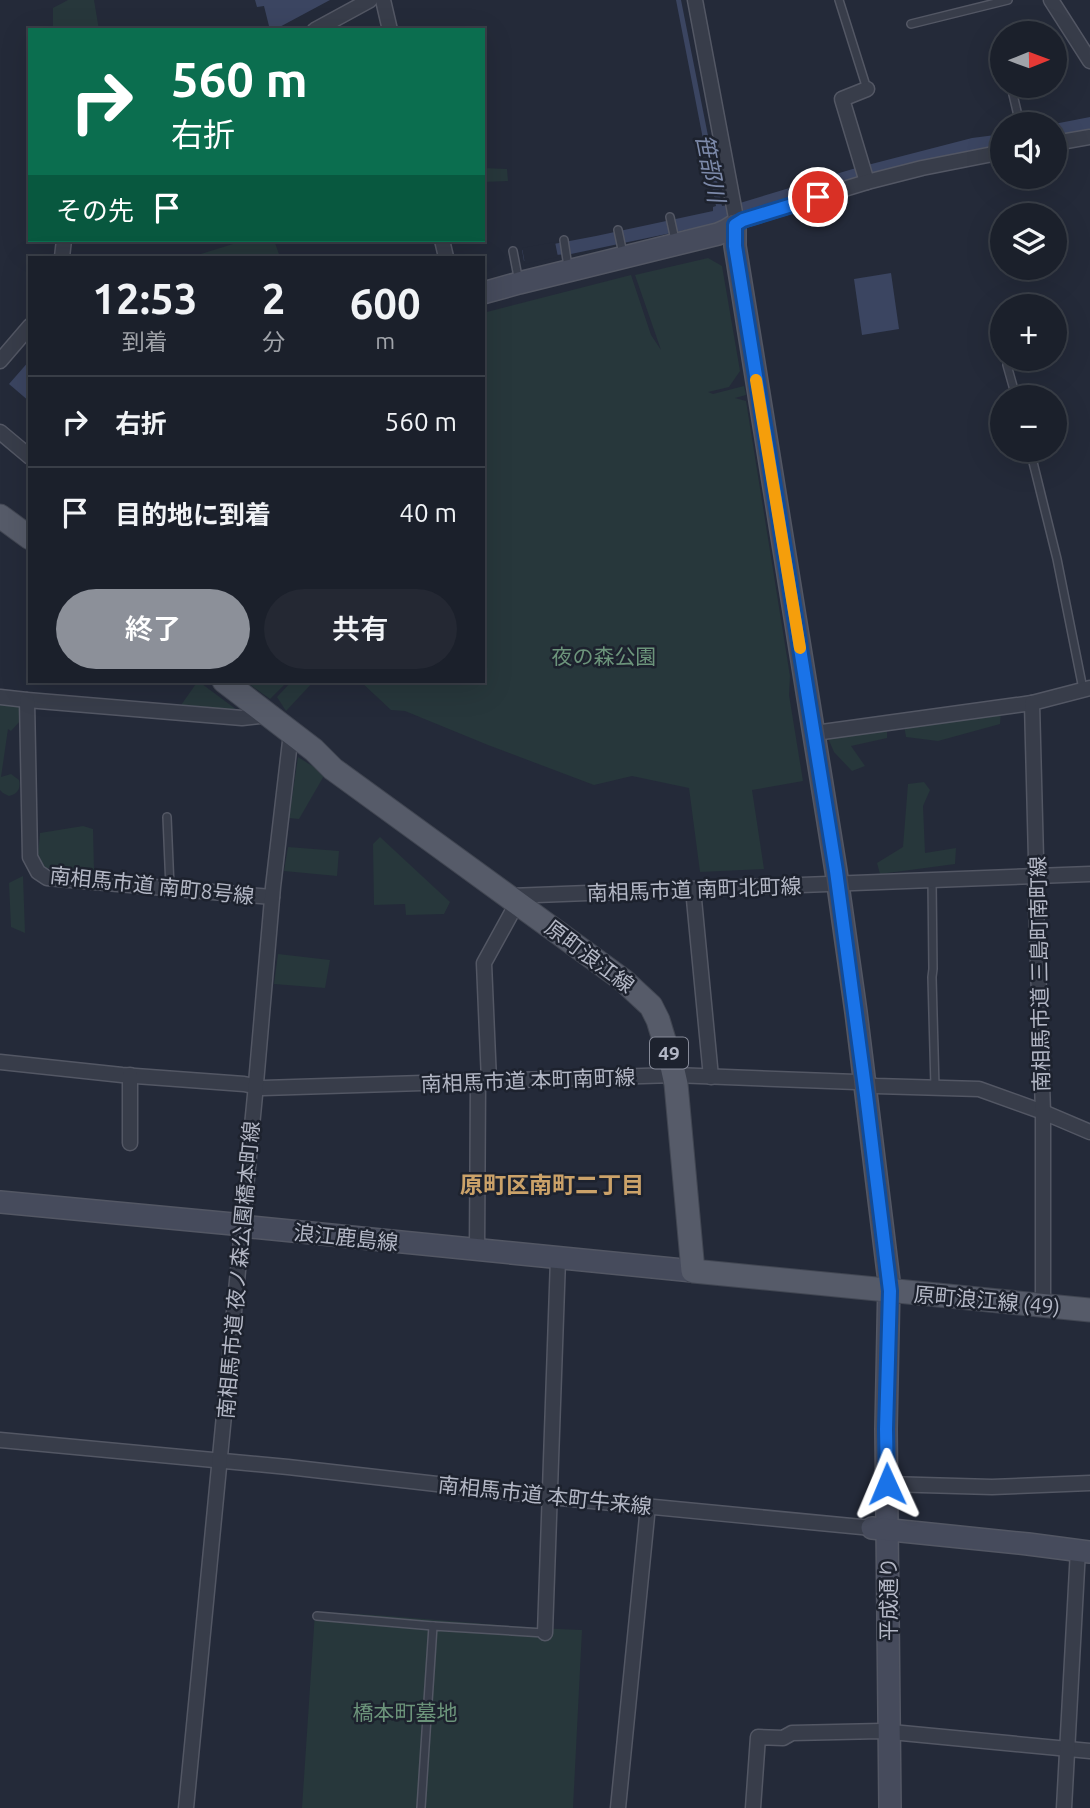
<!DOCTYPE html>
<html lang="ja">
<head>
<meta charset="utf-8">
<style>
  body { margin:0; font-family:Ubuntu,"Noto Sans JP",sans-serif; background:#242833; color:#f1f3f6; height:100vh; display:flex; flex-direction:column; font-size:26px; white-space:nowrap }
  * { box-sizing:border-box; margin:0 }
  p { font-size:23px; color:#a0a3a9 }
  .icon { flex:none; width:38px; height:38px; fill:none; stroke:currentColor; stroke-width:2; stroke-linecap:round; stroke-linejoin:round }
  .map { position:relative; flex:1; overflow:hidden }
  .details { position:absolute; left:28px; top:256px; width:457px; height:427px; display:flex; flex-direction:column; background:#1b202b; border-radius:0px; box-shadow:0 7px 28px #0002,0 0 0 2px #393e47 }
  .details>* { flex:none }
  .guide { position:absolute; left:28px; top:28px; width:457px; height:214px; border-radius:0px; box-shadow:0 7px 28px #0002,0 0 0 2px #393e47; background:#0b6e4f; color:#fff; overflow:hidden }
  .needle { width:46px; rotate:89deg }
  .buttons { position:absolute; left:990px; top:21px; display:grid; gap:14px }
  .buttons a { display:grid; place-items:center; width:77px; height:77px; border-radius:50%; background:#1b202b; box-shadow:0 7px 28px #0002,0 0 0 2px #393e47; font-size:35px }
  .pin { position:absolute; display:grid; place-items:center; width:60px; height:60px; color:#fff; margin:-30px; border:4px solid #fff; border-radius:50%; box-shadow:0 2px 7px #0007 }
  .me { position:absolute; width:77px; margin:-38px; rotate:359deg; stroke-linejoin:round; filter:drop-shadow(0 0 5px #0008) }
  .turn { display:flex; align-items:center; gap:24px; height:147px; padding:0 28px; font-size:32px }
  .turn .icon { width:91px; height:91px; stroke-width:2.5 }
  .turn b { display:block; font-size:49px; line-height:60px }
  .then { display:flex; align-items:center; height:66px; padding:0 28px; background:#0003; gap:14px; font-size:26px }
  .eta { display:flex; justify-content:space-evenly; align-items:center; height:119px; text-align:center }
  .eta b { font-size:42px; font-weight:600; line-height:49px }
  .primary-button { display:flex; gap:14px; margin-top:auto; padding:14px 28px }
  .primary-button a { flex:1; height:80px; border-radius:42px; background:#8c9099; color:#fff; font-size:28px; font-weight:600; line-height:80px; text-align:center }
  .primary-button a+a { background:#242833; color:#f1f3f6 }
  ul { padding:0; list-style:none }
  li { display:flex; align-items:center; gap:21px; height:91px; padding:0 28px; border-top:2px solid #393e47 }
  li div { flex:1 }
  li b { display:block; font-size:26px }
  li em { font-style:normal }
  .map>svg:first-child { display:block }
</style>
</head>
<body>
<div class="map">
<svg width="1090" height="1808" viewBox="0 0 1090 1808">
  <rect width="100%" height="100%" fill="#242a39"/>
  <!-- green -->
  <g fill="#27373b">
    <polygon points="68,0 94,0 99,30 53,30 53,8"/>
    <polygon points="483,168 507,169 508,181 483,182"/>
    <polygon points="246,240 274,240 280,257 191,257"/>
    <polygon points="708,258 722,266 740,371 729,387 708,392 713,394 744,386 746,395 735,398 746,401 790,676 789,695 803,781 752,790 764,869 700,872 689,788 632,776 594,785 488,745 405,711 391,710 360,681 483,681 483,313 631,275 651,335 661,350 635,275"/>
    <polygon points="198,681 241,713 179,708"/>
    <polygon points="245,681 288,681 270,699"/>
    <polygon points="292,681 314,681 286,711 277,697"/>
    <path d="M0 700 22 705 20 721 11 731 8 729 1 777 11 774 19 780C21 788 18 794 9 796L3 793 0 790Z"/>
    <polygon points="1001,711 1000,724 938,741 906,737 904,725"/>
    <polygon points="887,727 887,738 851,746 865,766 852,771 834,752 828,738"/>
    <polygon points="298,757 325,774 299,819 289,818"/>
    <polygon points="924,782 930,790 923,806 925,853 956,848 955,864 880,874 877,863 903,847 908,784"/>
    <polygon points="83,826 93,829 94,871 45,868 38,854 40,833"/>
    <polygon points="380,837 450,902 444,914 406,915 405,904 374,905 373,844"/>
    <polygon points="288,847 339,851 337,876 284,871"/>
    <polygon points="23,876 25,933 11,927 9,883"/>
    <polygon points="278,954 330,960 325,988 274,984"/>
    <path d="M315 1612C404 1615 493 1627 582 1630L573 1808H302Z"/>
  </g>
  <!-- water -->
  <g fill="#3b4561">
    <polygon points="255,0 330,0 274,30 270,30 264,6 257,7"/>
    <polygon points="676,0 681,0 722,206 740,203 856,168 972,138 1003,134 1003,148 740,215 714,224 571,254 554,255 524,261 522,250 596,236 713,211 713,207 716,206"/>
    <polygon points="1090,117 1090,130 1055,137 1055,124 1054,124"/>
    <polygon points="891,273 899,329 862,335 854,279"/>
    <polygon points="30,360 30,402 9,384"/>
  </g>
  <!-- pier -->
  <polygon fill="#242a39" points="555,242 558,257 525,264 522,248"/>
  <g fill="none" stroke-linecap="round" stroke-linejoin="round">
    <defs>
      <g id="lane">
        <polyline points="839,0 867,89"/>
        <polyline points="911,24 1008,0"/>
        <polyline points="1002,42 1003,46"/>
        <polyline points="1011,86 1020,124"/>
        <polyline points="670,217 675,240"/>
        <polyline points="618,230 623,254"/>
        <polyline points="564,240 568,267"/>
        <polyline points="513,251 519,282"/>
        <polyline points="1007,365 1016,397"/>
        <polyline points="1030,450 1057,559 1083,689"/>
        <polyline points="167,817 170,888"/>
        <polyline points="932,880 933,969 932,977 935,1087"/>
        <polyline points="317,1616 433,1626"/>
        <polyline points="421,1808 433,1626 544,1633"/>
      </g>
      <g id="street">
        <polyline points="383,0 390,30"/>
        <polyline points="695,0 736,218 735,225"/>
        <polyline points="1051,0 1090,61"/>
        <polyline points="315,30 370,0"/>
        <polyline points="867,89 842,99 867,182"/>
        <polyline points="1055,143 1090,137"/>
        <polyline points="735,225 743,220 867,182 922,168 1003,152"/>
        <polyline points="442,240 446,257"/>
        <polyline points="62,257 64,240"/>
        <polyline points="0,361 30,326"/>
        <polyline points="0,432 30,457"/>
        <polyline points="0,697 27,700 242,718 268,715"/>
        <polyline points="27,700 30,857 38,872 47,878 272,897"/>
        <polyline points="815,733 1032,703"/>
        <polyline points="693,889 711,1077"/>
        <polyline points="510,896 1090,874"/>
        <polyline points="0,1062 122,1075 244,1084 263,1088 674,1075 856,1082 876,1086 979,1089 1043,1112 1090,1132"/>
        <polyline points="130,1075 130,1143"/>
        <polyline points="489,1081 484,963 517,903"/>
        <polyline points="477,1251 478,1082"/>
        <polyline points="1043,1305 1043,1112 1035,876 1036,859 1032,703 1090,688"/>
        <polyline points="0,1440 288,1467 550,1497 872,1528"/>
        <polyline points="887,1484 992,1487 1090,1483"/>
        <polyline points="545,1633 558,1259"/>
        <polyline points="186,1808 255,1095 273,887 291,733"/>
        <polyline points="618,1808 648,1506"/>
        <polyline points="753,1808 758,1737 783,1738 792,1733 881,1731 1090,1751"/>
        <polyline points="1064,1808 1078,1550"/>
      </g>
      <g id="secondary">
        <polyline points="735,225 735,246 836,871 856,1012 889,1281 886,1429 890,1808"/>
        <polyline points="483,293 519,283 718,234 727,230 735,225"/>
        <polyline points="0,1202 233,1224 251,1227 693,1271"/>
        <polyline points="872,1528 1028,1544 1090,1552"/>
      </g>
      <g id="primary">
        <polyline points="0,516 30,538"/>
        <polyline points="224,681 314,750 333,769 623,980 651,1006 658,1020 672,1066 676,1084 693,1271 1090,1310"/>
      </g>
    </defs>
    <!-- lane casing -->
    <use href="#lane" stroke="#535764" stroke-width="10"/>
    <!-- street casing -->
    <use href="#street" stroke="#535764" stroke-width="17"/>
    <!-- secondary casing -->
    <use href="#secondary" stroke="#535764" stroke-width="24"/>
    <!-- primary casing -->
    <use href="#primary" stroke="#414652" stroke-width="25"/>
    <!-- lane -->
    <use href="#lane" stroke="#383d4a" stroke-width="7"/>
    <!-- street -->
    <use href="#street" stroke="#383d4a" stroke-width="14"/>
    <!-- secondary -->
    <use href="#secondary" stroke="#464b5c" stroke-width="21"/>
    <!-- primary -->
    <use href="#primary" stroke="#565b69" stroke-width="23"/>
  </g>
  <g fill="none" stroke-linecap="round" stroke-linejoin="round">
    <defs>
      <polyline id="route" points="818,197 743,220 735,225 735,246 836,871 866,1095 890,1291 886,1429 887,1484"/>
    </defs>
    <!-- route casing -->
    <use href="#route" stroke="#114b97" stroke-width="18"/>
    <!-- route -->
    <use href="#route" stroke="#1a73e8" stroke-width="12"/>
    <!-- slow -->
    <polyline stroke="#f59e0b" stroke-width="12" points="756,380 800,648"/>
  </g>
  <g text-anchor="middle" dominant-baseline="central" stroke-width="5" stroke-linejoin="round" paint-order="stroke">
    <!-- shield labels -->
    <rect fill="#1d222e" stroke="#868a98" stroke-width="2" x="650" y="1037.5" width="38" height="31" rx="5"/>
    <g font-size="19" font-weight="bold" fill="#b3b7c5">
      <text x="669" y="1053">49</text>
    </g>
    <!-- park labels -->
    <g font-size="21" fill="#6c947b" stroke="#1d222e">
      <text x="604" y="656">夜の森公園</text>
      <text x="405" y="1712">橋本町墓地</text>
    </g>
    <!-- street labels -->
    <g font-size="21" fill="#b3b7c5" stroke="#1d222e">
      <text transform="translate(152 885) rotate(6)">南相馬市道 南町8号線</text>
      <text transform="translate(694 889) rotate(-2)">南相馬市道 南町北町線</text>
      <text transform="translate(590 956) rotate(37)">原町浪江線</text>
      <text transform="translate(1039 974) rotate(-91)">南相馬市道 三島町南町線</text>
      <text transform="translate(528 1080) rotate(-2)">南相馬市道 本町南町線</text>
      <text transform="translate(346 1237) rotate(6)">浪江鹿島線</text>
      <text transform="translate(238 1270) rotate(-85)">南相馬市道 夜ノ森公園橋本町線</text>
      <text transform="translate(987 1300) rotate(5)">原町浪江線 (49)</text>
      <text transform="translate(545 1495) rotate(6)">南相馬市道 本町牛来線</text>
      <text transform="translate(888 1599) rotate(-90)">平成通り</text>
    </g>
    <!-- water labels -->
    <g font-size="23" font-style="italic" fill="#7d8aaa" stroke="#1d222e">
      <text transform="translate(711 168) rotate(79)">笹部川</text>
    </g>
    <!-- neighbourhood labels -->
    <g font-size="23" font-weight="bold" fill="#cba269" stroke="#1d222e">
      <text x="552" y="1184">原町区南町二丁目</text>
    </g>
  </g>
</svg>
<div class="buttons">
<a><svg class="needle" viewBox="-14 -14 28 28"><path d="M0-13l5 13h-10z" fill="#e53935"/><path d="M0 13l5-13h-10z" fill="#a0a3a9"/></svg></a>
<a><svg class="icon" aria-label="sound" viewBox="0 0 24 24"><path d="M4 9h4l5-4v14l-5-4H4zM17 9q2 3 0 6"/></svg></a>
<a><svg class="icon" aria-label="layers" viewBox="0 0 24 24"><path d="M12 4l9 5-9 5-9-5zM3 14l9 5 9-5"/></svg></a>
<a>+</a>
<a>−</a>
</div>
<div class="pin" style="left:818px;top:197px;background:#d93025"><svg class="icon" aria-label="arrive" viewBox="0 0 24 24"><path d="M6 21V4h12l-3 4 3 4H6"/></svg></div>
<svg class="me" style="left:887px;top:1484px" viewBox="-20 -20 40 40"><path d="M0-17L14 15 0 8-14 15z" fill="#1a73e8" stroke="#fff" stroke-width="4"/></svg>
<div class="guide">
<div class="turn"><svg class="icon" aria-label="right" viewBox="0 0 24 24"><path d="M7 20v-9h11M14 6l5 5-5 5"/></svg><div><b>560 m</b>右折</div></div>
<div class="then">その先<svg class="icon" aria-label="arrive" viewBox="0 0 24 24"><path d="M6 21V4h12l-3 4 3 4H6"/></svg></div>
</div>
<section class="details">
<div class="eta">
<div><b>12:53</b><p>到着</p></div>
<div><b>2</b><p>分</p></div>
<div><b>600</b><p>m</p></div>
</div>
<ul>
<li><svg class="icon" aria-label="right" viewBox="0 0 24 24"><path d="M7 20v-9h11M14 6l5 5-5 5"/></svg><div><b>右折</b></div><em>560 m</em></li>
<li><svg class="icon" aria-label="arrive" viewBox="0 0 24 24"><path d="M6 21V4h12l-3 4 3 4H6"/></svg><div><b>目的地に到着</b></div><em>40 m</em></li>
</ul>
<div class="primary-button"><a>終了</a><a>共有</a></div>
</section>
</div>
</body>
</html>
